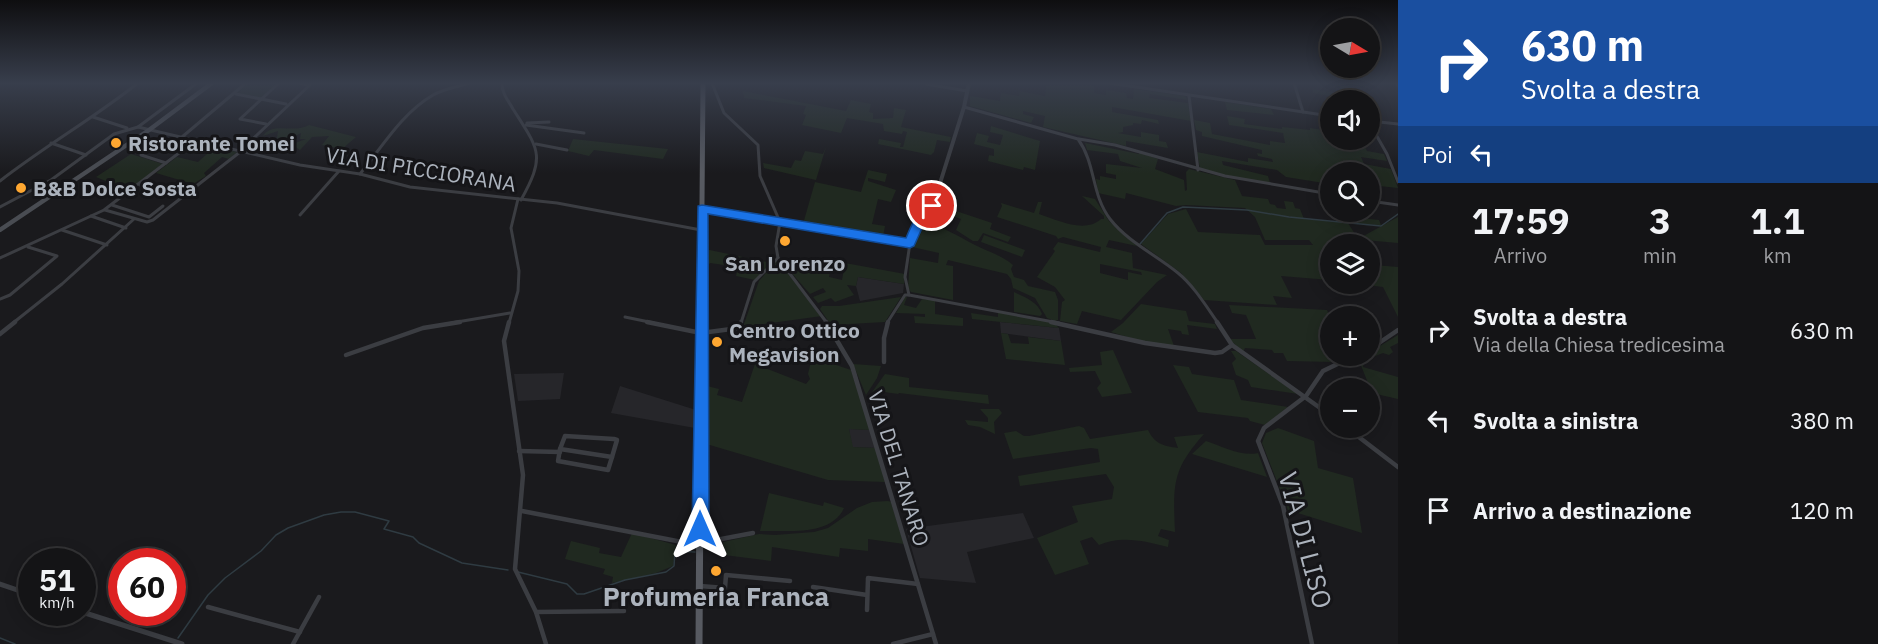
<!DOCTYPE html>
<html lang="it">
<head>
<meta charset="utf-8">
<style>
  body { margin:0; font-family:"IBM Plex Sans",sans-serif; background:#1d1d1f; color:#f1f3f6; height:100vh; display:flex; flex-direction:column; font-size:22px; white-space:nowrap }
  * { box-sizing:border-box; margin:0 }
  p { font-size:20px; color:#9d9ea1 }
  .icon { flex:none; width:33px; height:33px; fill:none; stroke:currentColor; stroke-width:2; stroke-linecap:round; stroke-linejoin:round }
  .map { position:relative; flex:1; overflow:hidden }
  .panel { display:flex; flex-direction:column; background:#141416; width:480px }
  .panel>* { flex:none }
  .guide { background:#1a4fa0; color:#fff; overflow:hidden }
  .needle { width:39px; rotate:100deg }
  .buttons { position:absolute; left:1320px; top:18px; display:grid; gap:12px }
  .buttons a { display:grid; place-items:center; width:60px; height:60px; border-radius:50%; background:#141416; box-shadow:0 3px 15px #0003,0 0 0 2px #333335; font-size:30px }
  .speed { position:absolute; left:18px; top:548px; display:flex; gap:12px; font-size:30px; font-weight:700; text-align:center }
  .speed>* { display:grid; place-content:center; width:78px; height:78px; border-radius:50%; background:#141416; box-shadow:0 3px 15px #0003,0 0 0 2px #333335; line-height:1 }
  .speed small { font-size:15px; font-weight:400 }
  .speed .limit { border:9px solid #d22; background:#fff; color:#111 }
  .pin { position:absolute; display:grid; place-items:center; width:51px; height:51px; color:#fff; margin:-26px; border:3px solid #fff; border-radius:50%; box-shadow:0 2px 6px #0007 }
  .me { position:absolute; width:66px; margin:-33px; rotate:0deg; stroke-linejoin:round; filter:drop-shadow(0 0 4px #0008) }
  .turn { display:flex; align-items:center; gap:21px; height:126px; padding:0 24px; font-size:27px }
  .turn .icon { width:78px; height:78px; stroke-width:2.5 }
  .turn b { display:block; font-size:42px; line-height:51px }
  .then { display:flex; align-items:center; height:57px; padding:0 24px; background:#0003; gap:12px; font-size:22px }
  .eta { display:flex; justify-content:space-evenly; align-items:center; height:102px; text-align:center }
  .eta b { font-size:36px; font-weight:700; line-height:42px }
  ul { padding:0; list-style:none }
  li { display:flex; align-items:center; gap:18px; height:90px; padding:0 24px }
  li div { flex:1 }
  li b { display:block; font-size:22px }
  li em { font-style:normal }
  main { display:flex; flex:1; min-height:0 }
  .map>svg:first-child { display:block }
</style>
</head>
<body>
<main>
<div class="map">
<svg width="1398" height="644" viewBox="0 0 1398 644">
  <rect width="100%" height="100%" fill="#1a1a1d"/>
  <!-- built -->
  <g fill="#26262a">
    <polygon points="858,277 904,284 903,293 860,301 856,286"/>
    <polygon points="1000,322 1059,328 1061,341 1001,333"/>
    <polygon points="564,373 560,399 518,401 514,374"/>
    <polygon points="620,386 696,410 695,428 611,413"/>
    <polygon points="849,429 871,430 876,448 852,447"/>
    <polygon points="1023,513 1034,538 967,552 976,583 920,578 906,529"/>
  </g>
  <!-- green -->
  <g fill="#202920" fill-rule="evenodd">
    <polygon points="248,83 278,83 263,98 238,93"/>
    <polygon points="1047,83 1094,83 1094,93 1106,95 1106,90 1126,93 1127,98 1133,99 1134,89 1185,96 1188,100 1150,94 1149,98 1188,103 1191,121 1112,107 1112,112 1158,120 1159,124 1142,120 1141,124 1133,123 1133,125 1123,127 1123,132 1118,133 1141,137 1141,132 1159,135 1159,141 1166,142 1168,148 1126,141 1126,146 1043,127 1045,116 1023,111 1023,114 1034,117 1031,123 970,106 970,96 1000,101 1001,93 1019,96 1020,91 1045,96"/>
    <polygon points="1338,83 1349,84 1357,100 1341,100 1340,98 1313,93 1312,89 1342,94"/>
    <polygon points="743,91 846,111 851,100 871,104 869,112 873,113 873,119 893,118 894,108 906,110 901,127 951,137 950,142 937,140 934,152 931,155 878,144 879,139 901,143 900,147 903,147 907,132 903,131 902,134 884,131 883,124 847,118 841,133 802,125 806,115 803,114 806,106 744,98"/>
    <polygon points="1225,102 1271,109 1274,115 1227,110"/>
    <polygon points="1227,116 1245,119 1244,124 1282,129 1282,127 1310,130 1310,128 1330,131 1330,140 1356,140 1357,144 1364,145 1367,151 1384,154 1387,161 1361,157 1364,164 1391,169 1398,188 1370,185 1370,172 1330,172 1330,184 1286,177 1277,170 1222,161 1223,165 1268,176 1270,183 1225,176 1200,169 1197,152 1248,162 1248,158 1273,162 1272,159 1258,156 1257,153 1262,154 1262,150 1202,136 1202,132 1196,130 1194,120 1210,123 1212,134 1270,145 1270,141 1285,143 1283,133 1229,125"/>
    <path d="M309 125 356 137 342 149 322 145 329 136 312 137 300 150 294 146 295 143 306 139H300L301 133 282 143 277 138 278 131 263 136C272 121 294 134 309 125Z"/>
    <polygon points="991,126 1040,141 1035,170 1024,167 1023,170 988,161 989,155 994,156 994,149 974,144 977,133 989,136 987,142 1000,145 1003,135 990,132"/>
    <polygon points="573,139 668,149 663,159 594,150 589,156 568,151"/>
    <polygon points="1085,143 1139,154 1139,152 1158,159 1155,169 1184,180 1185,191 1187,190 1186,172 1189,169 1235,180 1242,196 1268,199 1270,204 1275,205 1277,208 1286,209 1284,201 1293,202 1295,208 1300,209 1304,219 1337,222 1334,212 1342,212 1344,216 1379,220 1381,225 1378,225 1348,223 1358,239 1398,217 1398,243 1364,240 1365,244 1330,244 1330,280 1281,276 1292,298 1273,296 1277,305 1204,300 1181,273 1141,244 1168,214 1186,209 1198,232 1260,235 1265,245 1313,245 1309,240 1265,240 1255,217 1245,208 1186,205 1176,206 1126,193 1125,199 1098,193 1096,179 1100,180 1100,176 1116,179 1116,175 1106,173 1106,164 1142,168 1120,161 1118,154 1087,150"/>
    <polygon points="215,147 237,152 229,159 222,157 204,173 206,176 193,184 156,173 177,157 198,162"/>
    <polygon points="826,147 816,180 764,168 763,163 791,168 795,160 801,161 805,151 823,154"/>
    <polygon points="131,154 163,164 130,191 96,177"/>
    <polygon points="868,170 887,174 885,182 868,178 868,181 896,190 891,202 878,199 872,224 885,226 883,237 803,224 815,182 861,192"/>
    <path d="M1082 196 1095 199 1109 221 1137 246 1109 240 1106 247 1132 253 1133 268 1167 275 1157 282 1121 320 1082 311 1077 324 1060 321 1062 302 1065 300 1055 287 1037 277 1055 251 1053 249 1058 242 1100 252 1101 247 1063 237 1058 239 1056 236 997 217 1002 206 1001 203 1034 213 1038 202H1042L1039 214C1057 220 1085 234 1101 219H1104V216ZM1100 264 1141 272 1142 275 1128 272V280L1100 273Z"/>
    <polygon points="935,204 992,223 990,229 1011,237 1008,242 983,233 978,241 973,241 956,230 961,219 933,209"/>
    <path d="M924 221C943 227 958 236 975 245 989 252 1001 255 1013 265L1011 269 1014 277 1024 280 1028 286 1055 292 1058 300V320L1055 321 1047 318 1035 298 1013 288 1011 279 1007 274 948 260 946 265 953 266V300L911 292 908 288 910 258 938 263 939 253 912 247Z"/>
    <polygon points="984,235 1025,250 1022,257 981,242"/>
    <polygon points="705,249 771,263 755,280 736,276 738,267 710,263 705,270"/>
    <polygon points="1370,257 1374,265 1398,267 1398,317 1383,287 1359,284 1370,284"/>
    <polygon points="777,260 822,316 743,327 759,281"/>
    <polygon points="845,263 905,274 904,284 858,277 856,286 847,285 854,295 835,302 831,298 818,303 813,297 826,292 823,288 810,294 789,270 806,272 813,267 830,271 829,277 842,280"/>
    <path d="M1014 292C1026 298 1037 301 1042 314L1040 316 1014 312Z"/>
    <polygon points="901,297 885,322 831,325 820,309 822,306 839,306"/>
    <polygon points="905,297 907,297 904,305 916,308 922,299 935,300 935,314 963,318 963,326 915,323 914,316 925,317 925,314 896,313"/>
    <polygon points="1141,304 1186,311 1189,321 1215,324 1217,329 1187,325 1189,335 1182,334 1181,331 1168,329 1174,346 1144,342 1111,332 1123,323"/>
    <polygon points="1229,305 1327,310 1330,317 1330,356 1352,356 1334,362 1287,361 1283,353 1274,353 1272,350 1245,348 1243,352 1229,339 1256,339 1246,315 1232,313"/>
    <polygon points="998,312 1053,322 1059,328 972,319 971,313 998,317"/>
    <polygon points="1001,333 1008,334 1011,343 1029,344 1028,337 1061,341 1065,365 1006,359"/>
    <polygon points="1398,335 1398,343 1390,347 1393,352 1389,355 1383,353 1365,360 1363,367 1398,377 1398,399 1372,393 1358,358 1370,356 1370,352"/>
    <polygon points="1113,350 1132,393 1102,397 1097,388 1101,383 1095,371 1070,372 1069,368 1102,365 1100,352"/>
    <polygon points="1231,351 1236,351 1298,394 1251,387 1248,380 1236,375 1232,363 1236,359"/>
    <polygon points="812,357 851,370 871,430 849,429 853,447 876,448 885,482 828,480 703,443 703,385 719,389 717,395 742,402 755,364 806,384 810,379 808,374"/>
    <polygon points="853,364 881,366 877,378 866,395"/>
    <polygon points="1173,365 1189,367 1192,374 1234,380 1241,400 1288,407 1265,425 1250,421 1248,418 1198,412"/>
    <polygon points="885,374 909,378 909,387 988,395 989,404 899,393 898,394 878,391 875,396 870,395"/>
    <polygon points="980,409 999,409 1002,413 994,422 995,434 980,427 968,425 965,420 988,422 988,418"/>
    <path d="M1079 426 1084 428 1090 439 1148 430C1155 444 1163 446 1178 448L1174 437 1204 434C1172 470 1173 484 1175 532L1161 529 1158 536 1169 540 1168 547C1146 541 1120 535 1099 545L1092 537 1080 541 1089 564 1055 575 1037 538 1078 522 1072 506 1112 499 1114 487 1106 474 1020 486 1018 476 1100 462 1098 449 1091 448 1013 459 1004 433 1016 431 1024 436H1029Z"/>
    <polygon points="1278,428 1314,441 1318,468 1353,478 1362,533 1288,510 1262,443 1266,433"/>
    <path d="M1206 441C1221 446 1242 457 1258 453L1267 477 1192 454Z"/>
    <path d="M769 493 823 506 824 502 844 508C831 537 786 530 760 531Z"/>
    <polygon points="888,501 891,502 904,544 868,539 868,551 840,548 839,557 772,547 771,561 724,555 723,542 759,534 775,535 814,532 828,528 857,508 872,502"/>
    <polygon points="632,533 676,545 673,566 656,573 612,583 613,577 603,574 605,569 565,559 571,541 600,548 599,553 621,557"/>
  </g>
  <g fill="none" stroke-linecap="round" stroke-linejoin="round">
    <!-- stream -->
    <g stroke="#2f3b42" stroke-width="1.5">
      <polyline points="1140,244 1167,213 1183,207 1247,210 1289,217 1381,226 1398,214"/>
      <polyline points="518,572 567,584 577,594 584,594 625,580 666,572 674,566 675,551 695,552"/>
      <polyline points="0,638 15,644"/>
      <polyline points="178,638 208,595 225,578 261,551 276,535 288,528 324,515 341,512 355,512 389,521 384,529 413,537 419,543 462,563 508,570"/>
    </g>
    <!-- minor-far1 -->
    <g stroke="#3b3d42" stroke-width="3">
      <polyline points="297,83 309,85"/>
      <path d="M502 83C502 94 508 100 513 109 539 150 546 155 521 200"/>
      <polyline points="712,83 724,113 758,145 760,176 780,222 776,246 778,258 827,323"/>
      <polyline points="1109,83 1330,116"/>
      <polyline points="1294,83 1303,112"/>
      <polyline points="1396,83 1398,86"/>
      <polyline points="926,84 967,91"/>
      <polyline points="236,94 286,104"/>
      <polyline points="1189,96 1198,170"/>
      <path d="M964 107 1078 139C1096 164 1091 194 1110 219 1128 242 1156 255 1178 273 1194 286 1206 306 1218 323"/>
      <polyline points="93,117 127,128"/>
      <polyline points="1370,121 1398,124"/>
      <polyline points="527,123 549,122"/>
      <polyline points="266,124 240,119 279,83"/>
      <polyline points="1370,124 1387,154 1398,182"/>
      <polyline points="526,125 584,133"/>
      <polyline points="138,127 300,165 360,174 410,187 557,203 701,230"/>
      <polyline points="182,137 246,83"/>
      <polyline points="1079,139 1115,145 1225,176 1330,194"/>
      <polyline points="51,143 86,155"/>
      <polyline points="536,144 567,150"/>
      <polyline points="150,147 141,155 166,163"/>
      <polyline points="240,151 312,83"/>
      <path d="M360 174C382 147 402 113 433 95 444 89 457 87 469 83"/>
      <path d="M0 181C45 146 94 118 138 83"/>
      <polyline points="140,185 162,191"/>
      <polyline points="1370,201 1398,205"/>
      <polyline points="112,205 149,217 163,206"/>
      <polyline points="0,207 51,180 114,134 138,127 197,83"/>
      <polyline points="105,210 147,222 153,220 240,152"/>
      <polyline points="300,215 339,171"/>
      <polyline points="91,216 126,228"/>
      <polyline points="62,230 107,245"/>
      <polyline points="910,243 905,277 909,295 1059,323"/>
      <polyline points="0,258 104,210 196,140"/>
      <polyline points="0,299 10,295 57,256 28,247"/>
      <polyline points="625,317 654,323"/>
      <polyline points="13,323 62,284 134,219"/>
      <polyline points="451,323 510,313"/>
      <polyline points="509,323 518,291 519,271 511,228 518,199"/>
      <polyline points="741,323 754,282 778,258"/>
      <polyline points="887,323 905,295 909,295"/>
    </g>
    <!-- minor -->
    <g stroke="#3b3d42" stroke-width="4.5">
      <polyline points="509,322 504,341 523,475 515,569 536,612 546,644"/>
      <polyline points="647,322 701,333 739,328 741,322"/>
      <polyline points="826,322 852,366 936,644"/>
      <polyline points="1051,322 1145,343 1215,353 1222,352 1232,345"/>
      <polyline points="1217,322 1232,345 1330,415"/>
      <polyline points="0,334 15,322"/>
      <polyline points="1370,349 1398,330"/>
      <polyline points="346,355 423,328 460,322"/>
      <polyline points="884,362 884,338 888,322"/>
      <polyline points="1347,428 1398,467"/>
      <polyline points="560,449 565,436 614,439 617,440 612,457"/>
      <polygon points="560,449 612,457 608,470 558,461"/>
      <polyline points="519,451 560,452"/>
      <polyline points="522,511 682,542 700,543 753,533"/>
      <polyline points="700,586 725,588 726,575 790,581"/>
      <polyline points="813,587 867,595"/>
      <polyline points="208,607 300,632"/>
      <polyline points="867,610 868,578 918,584"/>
      <polyline points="536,612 624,611"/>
      <polyline points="293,644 319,597"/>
      <polyline points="893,644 933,634"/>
      <polyline points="1312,644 1283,506 1258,441 1264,428 1306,396 1323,371 1354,356"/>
    </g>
    <!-- tertiary-far1 -->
    <polyline stroke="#3b3d42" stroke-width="4" points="702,209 910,243 936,196 964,107 969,83"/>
    <!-- tertiary -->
    <g stroke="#3b3d42" stroke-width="5">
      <polyline points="0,584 32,595"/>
      <polyline points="82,612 182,644"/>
    </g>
    <!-- secondary -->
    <polyline stroke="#494c52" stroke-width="4.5" points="0,230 149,130 212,83"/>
    <!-- primary-far1 -->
    <polyline stroke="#575a61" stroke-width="5" points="701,323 703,83"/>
    <!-- primary -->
    <polyline stroke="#575a61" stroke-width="7" points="699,644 701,322"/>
  </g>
  <!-- sky -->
  <linearGradient id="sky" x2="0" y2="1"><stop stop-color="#0e0e10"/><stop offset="0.48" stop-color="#383e4c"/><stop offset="1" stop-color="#383e4c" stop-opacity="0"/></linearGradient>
  <rect width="1398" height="173" fill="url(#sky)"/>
  <!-- route -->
  <path fill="#1a73e8" stroke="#114b97" stroke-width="1.5" d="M932 201 938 206 923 226 914 246 910 248 708 214 709 529 706 535 700 537 694 535 692 529 698 206 702 205 906 238C911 226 919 207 932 201Z"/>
  <!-- markers -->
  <g fill="#fea731" stroke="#151518" stroke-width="2">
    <circle cx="116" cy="143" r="6"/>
    <circle cx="21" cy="188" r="6"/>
    <circle cx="785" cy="241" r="6"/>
    <circle cx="717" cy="342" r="6"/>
    <circle cx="716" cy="571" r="6"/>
  </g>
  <g text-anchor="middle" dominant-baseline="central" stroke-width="6" stroke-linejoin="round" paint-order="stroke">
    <!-- poi labels -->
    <g font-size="21" font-weight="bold" fill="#acb3bd" stroke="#151518" text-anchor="start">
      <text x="128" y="143">Ristorante Tomei</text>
      <text x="33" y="188">B&amp;B Dolce Sosta</text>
      <text x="785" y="263" text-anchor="middle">San Lorenzo</text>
      <text x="729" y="330">Centro Ottico<tspan x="729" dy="24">Megavision</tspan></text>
    </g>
    <!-- street labels -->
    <g font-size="21" fill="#acb3bd" stroke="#151518">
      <text transform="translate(421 169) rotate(9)">VIA DI PICCIORANA</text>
      <text transform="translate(899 468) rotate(73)">VIA DEL TANARO</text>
    </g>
    <!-- near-street labels -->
    <g font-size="26" fill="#acb3bd" stroke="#151518">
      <text transform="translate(1306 540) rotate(75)">VIA DI LISO</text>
    </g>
    <!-- near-poi labels -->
    <g font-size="26" font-weight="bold" fill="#acb3bd" stroke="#151518">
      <text x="716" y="596">Profumeria Franca</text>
    </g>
  </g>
</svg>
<div class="buttons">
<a><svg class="needle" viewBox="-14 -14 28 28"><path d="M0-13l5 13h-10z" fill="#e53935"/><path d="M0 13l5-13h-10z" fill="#9d9ea1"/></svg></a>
<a><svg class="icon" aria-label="sound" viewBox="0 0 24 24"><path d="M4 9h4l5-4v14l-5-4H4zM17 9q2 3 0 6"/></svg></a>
<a><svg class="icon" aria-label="search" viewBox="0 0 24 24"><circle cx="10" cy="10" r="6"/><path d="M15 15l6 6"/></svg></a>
<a><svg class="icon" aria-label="layers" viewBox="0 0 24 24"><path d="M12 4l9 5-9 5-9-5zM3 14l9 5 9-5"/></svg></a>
<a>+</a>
<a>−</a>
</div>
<div class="speed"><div>51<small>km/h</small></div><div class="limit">60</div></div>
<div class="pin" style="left:932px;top:206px;background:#d93025"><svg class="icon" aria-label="arrive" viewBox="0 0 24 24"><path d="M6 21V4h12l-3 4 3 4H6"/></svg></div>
<svg class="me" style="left:700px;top:529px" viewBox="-20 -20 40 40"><path d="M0-17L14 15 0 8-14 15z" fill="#1a73e8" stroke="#fff" stroke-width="4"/></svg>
</div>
<section class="panel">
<div class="guide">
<div class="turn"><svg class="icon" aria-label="right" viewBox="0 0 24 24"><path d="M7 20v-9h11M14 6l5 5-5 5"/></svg><div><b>630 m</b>Svolta a destra</div></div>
<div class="then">Poi<svg class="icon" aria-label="left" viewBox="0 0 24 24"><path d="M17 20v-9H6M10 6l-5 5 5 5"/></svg></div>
</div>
<div class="eta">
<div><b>17:59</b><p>Arrivo</p></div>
<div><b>3</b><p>min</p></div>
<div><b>1.1</b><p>km</p></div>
</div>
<ul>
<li><svg class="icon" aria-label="right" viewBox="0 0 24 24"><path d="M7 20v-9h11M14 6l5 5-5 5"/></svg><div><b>Svolta a destra</b><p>Via della Chiesa tredicesima</p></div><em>630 m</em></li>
<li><svg class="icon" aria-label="left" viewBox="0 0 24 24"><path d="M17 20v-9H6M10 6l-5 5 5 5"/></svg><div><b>Svolta a sinistra</b></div><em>380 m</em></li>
<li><svg class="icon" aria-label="arrive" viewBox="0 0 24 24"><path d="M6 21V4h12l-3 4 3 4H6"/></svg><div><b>Arrivo a destinazione</b></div><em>120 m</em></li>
</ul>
</section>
</main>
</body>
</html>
